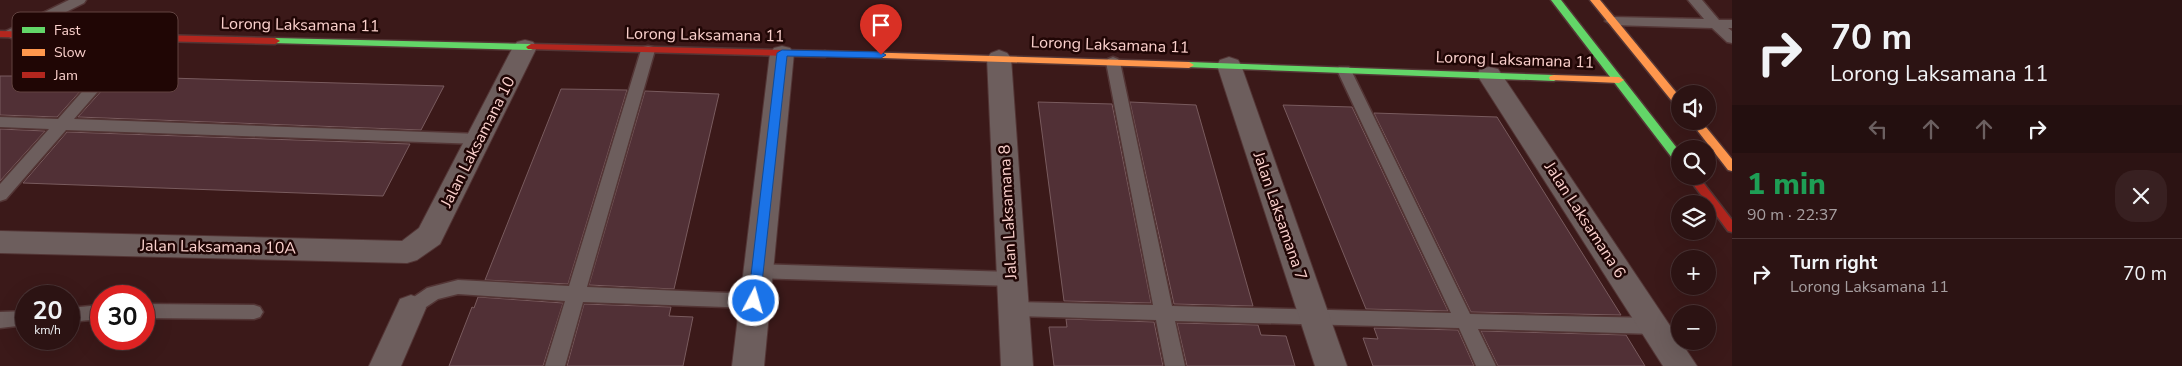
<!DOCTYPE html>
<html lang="en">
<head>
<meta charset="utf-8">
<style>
  body { margin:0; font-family:"Nunito Sans",sans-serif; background:#382021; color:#f1f3f6; height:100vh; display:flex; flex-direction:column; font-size:19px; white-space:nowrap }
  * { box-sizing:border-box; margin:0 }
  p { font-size:16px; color:#a69ea0 }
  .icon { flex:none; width:28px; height:28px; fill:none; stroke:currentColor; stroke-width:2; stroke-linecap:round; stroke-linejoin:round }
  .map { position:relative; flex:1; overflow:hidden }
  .sheet { display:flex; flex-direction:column; background:#2c1313; width:450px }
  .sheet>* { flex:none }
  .banner { background:#2c1313; color:#f1f3f6; overflow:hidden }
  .controls { position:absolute; left:1671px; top:85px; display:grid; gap:10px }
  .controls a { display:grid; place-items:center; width:45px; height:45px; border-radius:50%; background:#2c1313; box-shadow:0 5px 20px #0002,0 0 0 1px #483233; font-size:25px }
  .speed { position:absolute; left:15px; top:285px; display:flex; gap:10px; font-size:25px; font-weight:700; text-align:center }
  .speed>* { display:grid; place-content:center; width:65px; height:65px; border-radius:50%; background:#2c1313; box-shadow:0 5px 20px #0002,0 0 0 1px #483233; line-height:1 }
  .speed small { font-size:12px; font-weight:400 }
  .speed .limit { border:8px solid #d22; background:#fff; color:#111 }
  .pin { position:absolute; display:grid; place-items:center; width:42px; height:42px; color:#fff; margin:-51px -21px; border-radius:50% 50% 50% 0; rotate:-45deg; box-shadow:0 0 5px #0007 }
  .pin .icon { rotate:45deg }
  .me { position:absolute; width:55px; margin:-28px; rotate:6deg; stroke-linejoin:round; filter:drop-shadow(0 0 4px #0008) }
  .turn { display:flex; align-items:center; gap:18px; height:105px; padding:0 15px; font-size:22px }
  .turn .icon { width:65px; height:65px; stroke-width:2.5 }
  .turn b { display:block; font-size:35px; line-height:42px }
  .lanes { display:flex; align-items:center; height:48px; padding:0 15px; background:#0003; justify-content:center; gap:25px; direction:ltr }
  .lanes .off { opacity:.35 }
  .round { display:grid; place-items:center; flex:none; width:52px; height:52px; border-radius:20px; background:#382021 }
  .head { display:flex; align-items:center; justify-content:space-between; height:85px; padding:0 15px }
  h1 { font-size:30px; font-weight:800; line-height:38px; color:#1e9e55 }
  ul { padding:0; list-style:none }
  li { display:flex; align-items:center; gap:15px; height:70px; padding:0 15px; border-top:1px solid #483233 }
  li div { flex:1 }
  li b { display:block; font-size:19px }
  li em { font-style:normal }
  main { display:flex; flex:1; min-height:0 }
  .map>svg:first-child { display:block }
</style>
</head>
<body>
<main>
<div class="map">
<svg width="1732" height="366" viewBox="0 0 1732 366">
  <rect width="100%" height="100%" fill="#3b1919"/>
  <!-- building -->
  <g fill="#513036" stroke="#795b5e">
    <polygon points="0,76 21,76 92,78 57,117 0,115"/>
    <polygon points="135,77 338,83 444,86 421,130 78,117 112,79 133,79"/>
    <polygon points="561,89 627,90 568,284 485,280"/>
    <polygon points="645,91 719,94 674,289 589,285"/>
    <polygon points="1038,102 1112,104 1151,303 1064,301"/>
    <polygon points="1130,102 1196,105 1253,306 1174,304"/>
    <polygon points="1283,105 1352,107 1448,311 1366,309"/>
    <polygon points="1374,113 1497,117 1621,315 1471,312"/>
    <polygon points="0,129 45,131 0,181"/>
    <polygon points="67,132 410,144 383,196 23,183"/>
    <polygon points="478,297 563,303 543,366 449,366 472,307 474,308"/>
    <polygon points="584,304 671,307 669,316 693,317 683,366 567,366"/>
    <polygon points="1066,319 1154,322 1163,366 1054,366 1049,327 1067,327"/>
    <polygon points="1177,323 1258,325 1261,335 1286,336 1295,366 1187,366"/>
    <polygon points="1374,328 1458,330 1474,366 1373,366 1363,338 1378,339"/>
    <polygon points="1481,331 1626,335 1645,366 1498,366"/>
  </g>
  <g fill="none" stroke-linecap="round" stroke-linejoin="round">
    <defs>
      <g id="lane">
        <polygon points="69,0 86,0 84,3 16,37 11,38 4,34 6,31"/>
        <polygon points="1688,0 1702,0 1719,20 1732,20 1732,28 1728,28 1732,31 1732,43 1727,42 1712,28 1612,25 1605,21 1612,17 1704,19"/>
        <polygon points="138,33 145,37 143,40 74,119 480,134 485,135 488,139 485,143 480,144 66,130 6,199 0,201 0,184 49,129 0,127 0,117 58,119 133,34"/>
        <polygon points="648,46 653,47 655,50 587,287 754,294 760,296 763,301 760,306 754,308 583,302 565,366 545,366 565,301 458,294 438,299 417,313 411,315 405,313 402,308 405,303 427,288 458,280 569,286 641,50 643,47"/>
        <polygon points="1113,57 1118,59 1120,62 1172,306 1451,313 1337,70 1339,67 1349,67 1351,70 1470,314 1655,318 1662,321 1664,326 1662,331 1655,334 1478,329 1496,366 1476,366 1459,328 1175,321 1185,366 1165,366 1156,320 1013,316 1007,314 1004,309 1007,304 1013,302 1153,305 1106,62 1108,59"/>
        <polygon points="757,264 1012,272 1018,274 1021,279 1018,284 1012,286 757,278 751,276 748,271 751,266"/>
        <polygon points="144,304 254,305 260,307 263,312 260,317 254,319 144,318"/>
        <polygon points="101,305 101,319 69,322 69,308"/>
        <polygon points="26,311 26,325 0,328 0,312"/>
      </g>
      <g id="street">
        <polygon points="525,40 533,42 537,47 440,244 417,260 407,263 0,253 0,231 402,241 419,228 513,47 517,42"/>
        <polygon points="782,46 790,48 794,53 764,366 732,366 770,53 774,48"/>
        <polygon points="999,50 1007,53 1011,58 1033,366 1001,366 987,58 991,53"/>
        <polygon points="1229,57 1238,60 1241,65 1347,366 1315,366 1217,65 1220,60"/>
        <polygon points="1489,67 1498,69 1697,366 1663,366 1477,75 1480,69"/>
        <polygon points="411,295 422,299 426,308 401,366 369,366 400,299"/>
      </g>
      <g id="fast">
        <polygon points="1551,0 1561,0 1680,152 1680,164 1676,163"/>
        <polygon points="275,38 531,44 536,47 531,50 272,43 270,41"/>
        <polygon points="1189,62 1554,75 1559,78 1554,81 1185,67 1184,65 1185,63"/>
      </g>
      <g id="slow">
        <polygon points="1590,0 1600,0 1680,97 1680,107 1676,106"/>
        <polygon points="825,51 1189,62 1194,65 1189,68 822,56 820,54 822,52"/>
        <polygon points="1554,75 1619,77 1624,80 1619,83 1550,80 1549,78 1550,76"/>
        <polygon points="1690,121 1701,121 1732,159 1732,171 1728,170"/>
      </g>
      <g id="jam">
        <polygon points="0,31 275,38 280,41 275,44 0,37"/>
        <polygon points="531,44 825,51 830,54 825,57 528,49 526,47"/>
        <polygon points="1687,176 1698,176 1732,220 1732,232 1728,231"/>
      </g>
    </defs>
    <!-- lane casing -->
    <use href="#lane" stroke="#533535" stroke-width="3"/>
    <!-- street casing -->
    <use href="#street" stroke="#533535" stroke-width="2"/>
    <!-- fast casing -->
    <use href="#fast" stroke="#533535" stroke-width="3"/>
    <!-- slow casing -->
    <use href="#slow" stroke="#533535" stroke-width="3"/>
    <!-- jam casing -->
    <use href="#jam" stroke="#533535" stroke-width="3"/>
    <!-- lane -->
    <use href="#lane" fill="#6d5e5d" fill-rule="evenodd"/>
    <!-- street -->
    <use href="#street" fill="#6d5e5d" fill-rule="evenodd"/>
    <!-- fast -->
    <use href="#fast" fill="#63d668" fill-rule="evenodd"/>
    <!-- slow -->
    <use href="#slow" fill="#ff974d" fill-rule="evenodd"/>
    <!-- jam -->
    <use href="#jam" fill="#b3261e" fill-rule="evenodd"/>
  </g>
  <!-- route -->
  <polygon fill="#1a73e8" stroke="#114b97" points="782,50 881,52 886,55 881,58 787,56 760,301 759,305 750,305 748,301 777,53"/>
  <g text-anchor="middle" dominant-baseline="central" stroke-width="5" stroke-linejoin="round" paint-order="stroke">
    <!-- street labels -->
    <g font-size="16" fill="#fbd1cd" stroke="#200605">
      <text transform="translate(300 25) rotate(1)">Lorong Laksamana 11</text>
      <text transform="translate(705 35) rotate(1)">Lorong Laksamana 11</text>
      <text transform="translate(1110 45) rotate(2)">Lorong Laksamana 11</text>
      <text transform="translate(1515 60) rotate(2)">Lorong Laksamana 11</text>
      <text transform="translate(478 142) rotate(-63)">Jalan Laksamana 10</text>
      <text transform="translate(1008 212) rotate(-93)">Jalan Laksamana 8</text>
      <text transform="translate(1280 216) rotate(71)">Jalan Laksamana 7</text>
      <text transform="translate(1585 220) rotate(57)">Jalan Laksamana 6</text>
      <text transform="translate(218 247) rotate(1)">Jalan Laksamana 10A</text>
    </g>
  </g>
  <!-- legend -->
  <rect x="12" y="12" width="166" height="80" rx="8" fill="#200605" stroke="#624341" stroke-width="1"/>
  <rect x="22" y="27" width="23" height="6" fill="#63d668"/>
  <rect x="22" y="49" width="23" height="7" fill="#ff974d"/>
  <rect x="22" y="72" width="23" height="6" fill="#b3261e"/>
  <g font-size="14" fill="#fbd1cd">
    <text x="54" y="35">Fast</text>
    <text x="54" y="57">Slow</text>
    <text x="54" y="80">Jam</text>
  </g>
</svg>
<div class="controls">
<a><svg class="icon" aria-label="sound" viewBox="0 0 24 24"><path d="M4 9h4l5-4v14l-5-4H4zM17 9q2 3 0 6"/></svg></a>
<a><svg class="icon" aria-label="search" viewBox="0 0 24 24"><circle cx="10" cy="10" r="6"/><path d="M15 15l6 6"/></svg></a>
<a><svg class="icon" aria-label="layers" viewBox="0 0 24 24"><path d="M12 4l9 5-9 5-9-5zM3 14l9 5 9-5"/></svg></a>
<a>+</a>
<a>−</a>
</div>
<div class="speed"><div>20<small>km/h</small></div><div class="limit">30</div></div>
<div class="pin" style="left:881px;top:55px;background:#d93025"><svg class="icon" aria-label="arrive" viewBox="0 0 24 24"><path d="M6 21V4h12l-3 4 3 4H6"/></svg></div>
<svg class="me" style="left:754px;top:301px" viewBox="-20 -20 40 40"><circle r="17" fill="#1a73e8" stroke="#fff" stroke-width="3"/><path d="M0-11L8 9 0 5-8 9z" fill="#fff"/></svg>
</div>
<section class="sheet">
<div class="banner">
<div class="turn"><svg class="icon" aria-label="right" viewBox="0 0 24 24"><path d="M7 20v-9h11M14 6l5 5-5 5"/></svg><div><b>70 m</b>Lorong Laksamana 11</div></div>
<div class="lanes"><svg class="icon off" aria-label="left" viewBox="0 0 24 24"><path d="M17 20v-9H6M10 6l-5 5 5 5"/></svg><svg class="icon off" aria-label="ahead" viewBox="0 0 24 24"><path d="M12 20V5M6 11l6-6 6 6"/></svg><svg class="icon off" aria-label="ahead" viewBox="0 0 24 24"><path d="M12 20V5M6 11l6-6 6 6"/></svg><svg class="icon" aria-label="right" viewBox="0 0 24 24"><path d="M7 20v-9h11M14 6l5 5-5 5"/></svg></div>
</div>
<div class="head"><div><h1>1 min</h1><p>90 m · 22:37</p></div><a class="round"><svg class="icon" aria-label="close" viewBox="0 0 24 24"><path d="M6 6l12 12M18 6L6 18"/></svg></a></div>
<ul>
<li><svg class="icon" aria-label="right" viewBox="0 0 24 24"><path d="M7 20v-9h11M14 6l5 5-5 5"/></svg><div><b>Turn right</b><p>Lorong Laksamana 11</p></div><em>70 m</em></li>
</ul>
</section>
</main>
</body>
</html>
